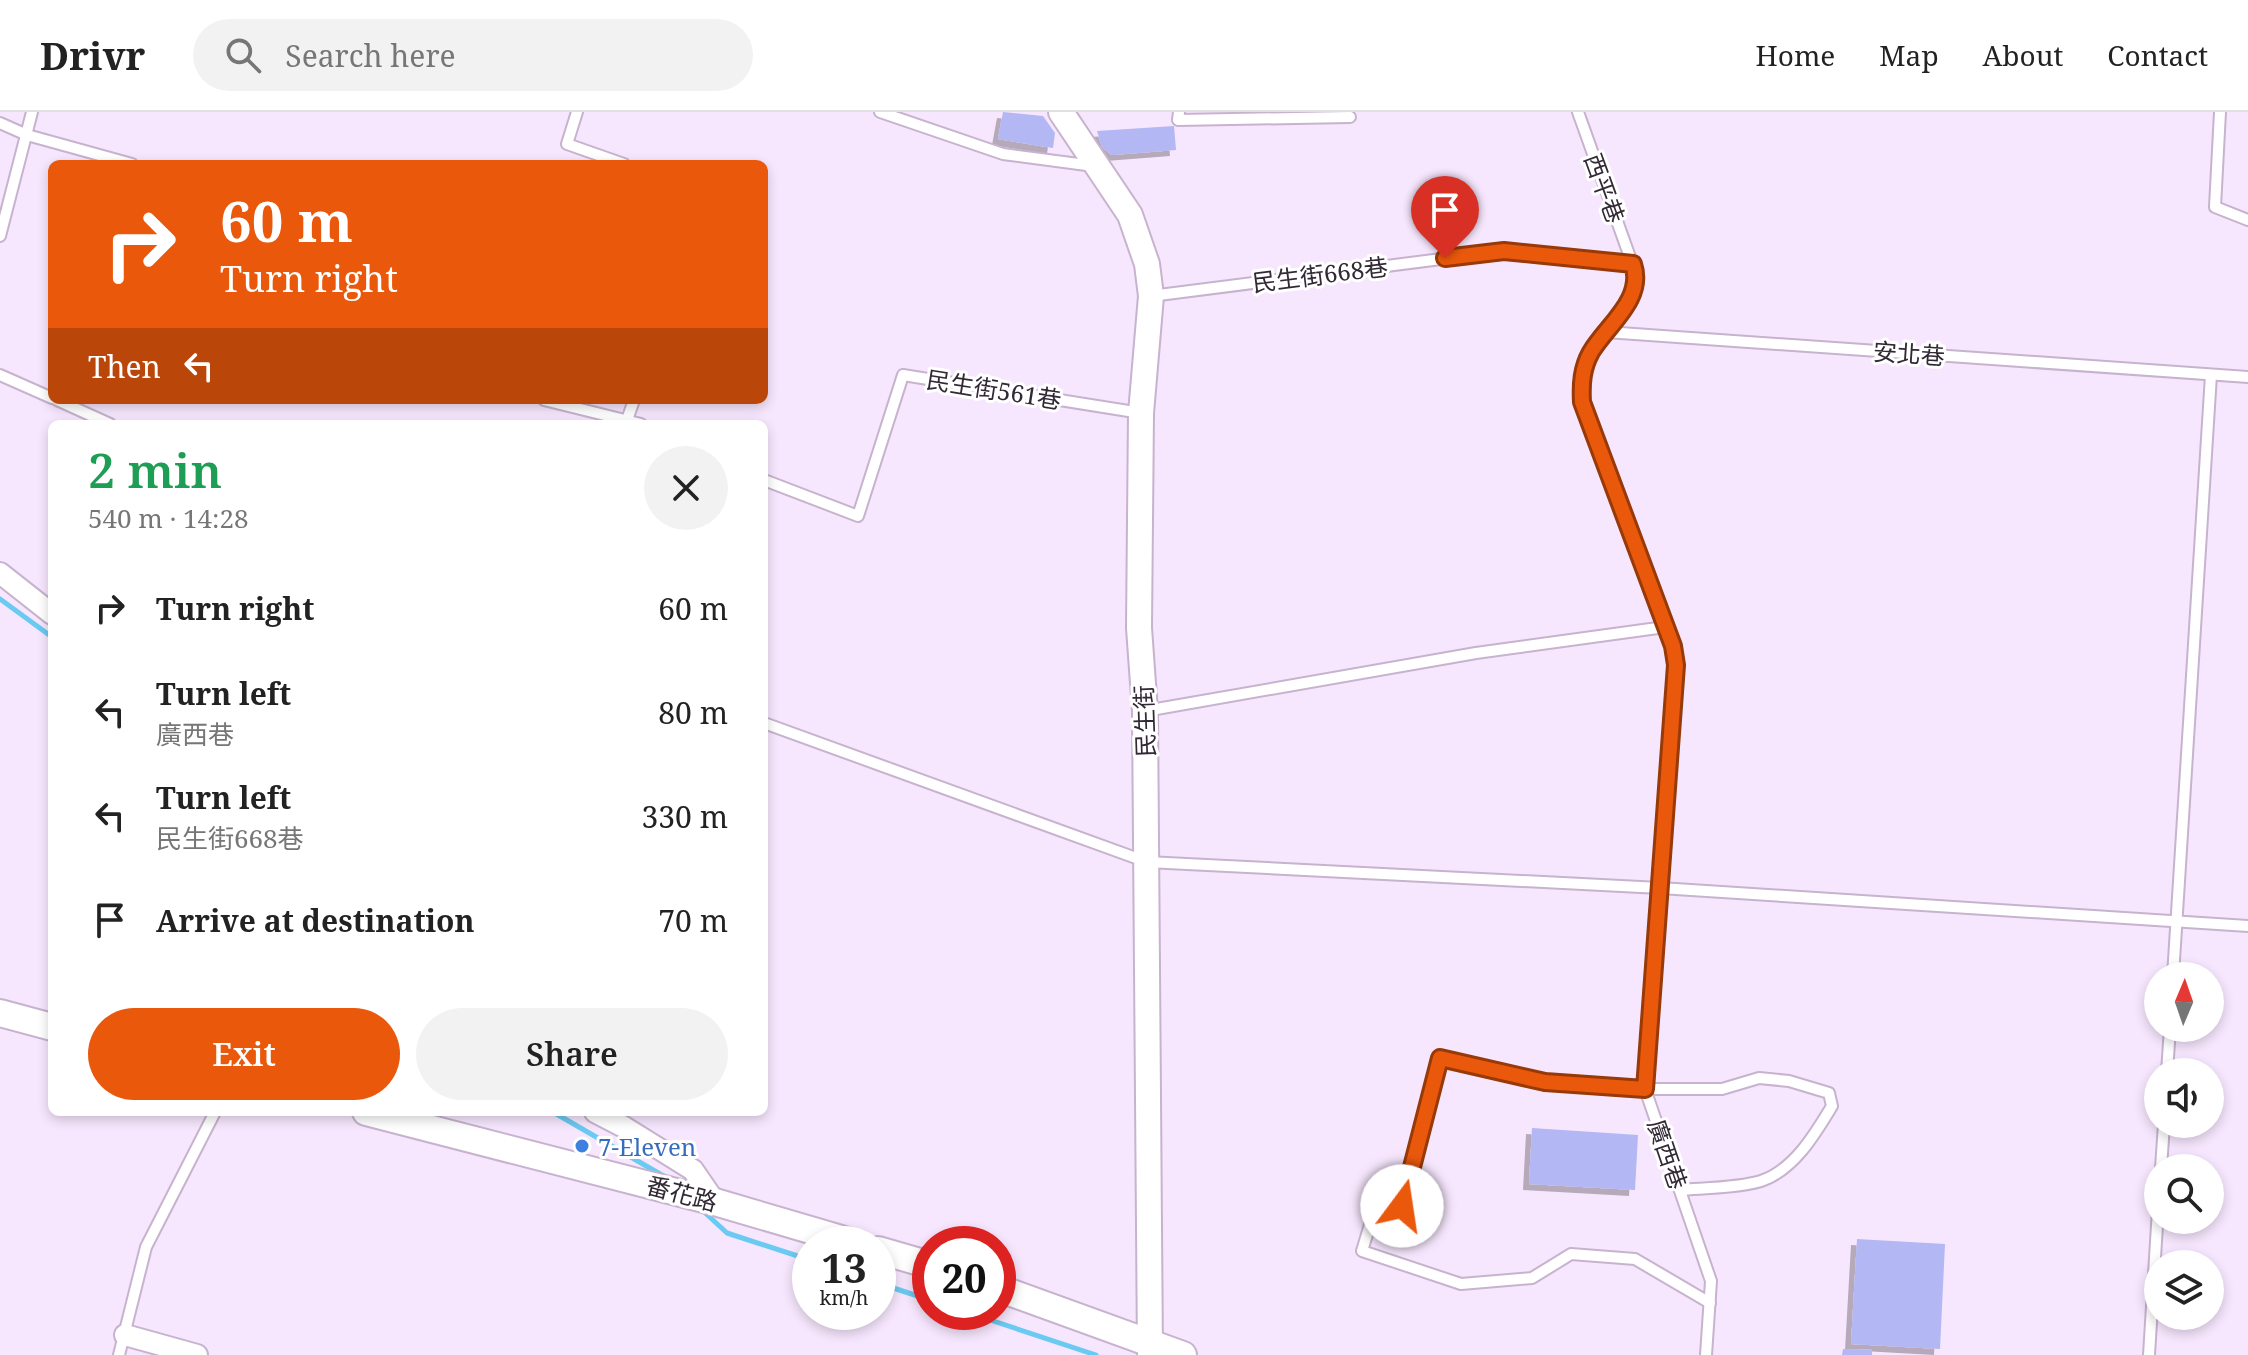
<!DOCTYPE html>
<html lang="en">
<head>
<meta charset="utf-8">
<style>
  body { margin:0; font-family:"Noto Serif","Noto Sans TC",serif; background:#f2f2f2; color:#222; height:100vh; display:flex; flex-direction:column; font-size:30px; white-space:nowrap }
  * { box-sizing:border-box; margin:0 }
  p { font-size:26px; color:#767676 }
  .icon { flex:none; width:44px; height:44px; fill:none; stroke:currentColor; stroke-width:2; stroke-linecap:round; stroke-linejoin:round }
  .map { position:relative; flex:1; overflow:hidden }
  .drawer { position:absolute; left:48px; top:308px; width:720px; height:696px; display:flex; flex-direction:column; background:#fff; border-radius:12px; box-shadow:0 4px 12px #0003 }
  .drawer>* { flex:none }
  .hud { position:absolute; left:48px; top:48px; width:720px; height:244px; border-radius:12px; box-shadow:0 4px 12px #0003; background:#ea580c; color:#fff; overflow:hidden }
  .needle { width:52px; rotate:2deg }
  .buttons { position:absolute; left:2144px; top:850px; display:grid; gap:16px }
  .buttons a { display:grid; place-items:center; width:80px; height:80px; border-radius:50%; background:#fff; box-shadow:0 4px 12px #0003; font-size:40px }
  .speed { position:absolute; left:792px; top:1114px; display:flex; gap:16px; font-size:40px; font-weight:700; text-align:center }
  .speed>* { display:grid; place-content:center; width:104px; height:104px; border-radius:50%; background:#fff; box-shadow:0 4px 12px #0003; line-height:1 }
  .speed small { font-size:20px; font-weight:400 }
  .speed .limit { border:12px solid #d22; background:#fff; color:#111 }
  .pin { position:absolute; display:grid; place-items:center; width:68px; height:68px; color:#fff; margin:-82px -34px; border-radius:50% 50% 50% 0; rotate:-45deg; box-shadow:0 0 8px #0007 }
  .pin .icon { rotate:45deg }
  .me { position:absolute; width:88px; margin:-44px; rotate:14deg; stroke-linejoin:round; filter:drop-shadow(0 0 6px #0008) }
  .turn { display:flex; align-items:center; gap:28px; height:168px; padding:0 40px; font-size:36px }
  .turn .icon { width:104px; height:104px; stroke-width:2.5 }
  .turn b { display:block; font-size:56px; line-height:68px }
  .then { display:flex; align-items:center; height:76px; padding:0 40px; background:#0003; gap:16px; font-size:30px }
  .round { display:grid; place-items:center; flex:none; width:84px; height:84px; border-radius:42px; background:#f2f2f2 }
  .head { display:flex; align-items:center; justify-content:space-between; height:136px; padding:0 40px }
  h1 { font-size:48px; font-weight:600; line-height:60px; color:#1e9e55 }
  .cta { display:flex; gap:16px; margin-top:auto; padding:16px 40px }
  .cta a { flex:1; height:92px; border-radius:48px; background:#ea580c; color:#fff; font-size:32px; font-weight:600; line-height:92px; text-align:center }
  .cta a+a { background:#f2f2f2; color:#222 }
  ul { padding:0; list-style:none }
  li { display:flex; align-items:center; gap:24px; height:104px; padding:0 40px }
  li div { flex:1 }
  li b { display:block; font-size:30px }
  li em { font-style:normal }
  header { display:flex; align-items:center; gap:48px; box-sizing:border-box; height:112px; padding:0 40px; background:#fff; border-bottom:2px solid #e0e0e0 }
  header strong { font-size:38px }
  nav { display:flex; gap:44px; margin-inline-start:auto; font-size:28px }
  .search { width:560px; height:72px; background:#f2f2f2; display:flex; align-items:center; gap:20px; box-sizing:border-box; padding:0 28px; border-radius:44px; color:#767676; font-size:30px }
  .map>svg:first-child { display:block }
</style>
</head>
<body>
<header>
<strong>Drivr</strong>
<div class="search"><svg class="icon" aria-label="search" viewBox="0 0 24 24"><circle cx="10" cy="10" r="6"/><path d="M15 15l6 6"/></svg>Search here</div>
<nav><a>Home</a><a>Map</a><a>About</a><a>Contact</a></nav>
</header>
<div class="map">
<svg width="2248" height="1243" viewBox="0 0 2248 1243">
  <defs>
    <filter id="shadow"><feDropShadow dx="-6" dy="6" stdDeviation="0" flood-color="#0004"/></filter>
  </defs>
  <rect width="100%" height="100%" fill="#f7e7fe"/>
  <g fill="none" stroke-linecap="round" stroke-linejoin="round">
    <!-- stream -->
    <g stroke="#6acaf1" stroke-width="5">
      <polyline points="0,487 52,525"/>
      <polyline points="553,1000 667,1066"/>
      <polyline points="701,1097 727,1121 810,1148"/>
      <polyline points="878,1171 930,1188"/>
      <polyline points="966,1200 1096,1243"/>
    </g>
  </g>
  <!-- building -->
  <g fill="#b3b7f3" filter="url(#shadow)">
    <polygon points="1003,0 1043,4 1055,21 1053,36 998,27"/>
    <polygon points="1174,14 1176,38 1112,43 1102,35 1097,19"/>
    <polygon points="1532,1016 1638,1023 1635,1078 1529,1072"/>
    <polygon points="1857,1127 1945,1132 1940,1237 1851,1232"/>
    <polygon points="1843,1237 1872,1238 1872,1243 1842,1243"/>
  </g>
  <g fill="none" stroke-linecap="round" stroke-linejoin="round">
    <defs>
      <g id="service">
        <polyline points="577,0 567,32 624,52"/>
        <polyline points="880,0 1003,42 1094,54"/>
        <polyline points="1179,0 1178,8 1350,5"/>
        <polyline points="1578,0 1636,162 1633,184 1590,241 1581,266 1582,290 1673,534 1676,553 1645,977 1711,1169 1706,1243"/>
        <polyline points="2220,0 2215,95 2248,108"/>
        <polyline points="0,11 27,23 132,52"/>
        <polyline points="0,124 32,0"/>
        <polyline points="1151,184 1504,139 1633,152"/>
        <polyline points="1606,220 2248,265"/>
        <polyline points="0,263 52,286"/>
        <polyline points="57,288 110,312"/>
        <polyline points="544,288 641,312"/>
        <polyline points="627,308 634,288"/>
        <polyline points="764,368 858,404 903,263 1141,301"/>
        <polyline points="1145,599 1476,541 1665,515"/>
        <polyline points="764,611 1147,750 1660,776 2248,814"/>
        <polyline points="2173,864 2211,263"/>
        <polyline points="2167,960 2170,916"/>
        <polyline points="2161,1056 2164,1012"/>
        <path d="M1680 1078C1704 1076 1738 1076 1761 1069 1794 1058 1815 1022 1832 994L1829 981 1789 969 1759 966 1722 977H1645L1545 970 1440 946 1402 1094 1378 1086 1362 1139 1461 1172 1532 1166 1571 1142 1635 1147 1710 1191"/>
        <polyline points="119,1243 146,1135 215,1000"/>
        <polyline points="2149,1243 2158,1097"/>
      </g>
      <g id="minor">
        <polyline points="0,461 52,502"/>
        <polyline points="595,1000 624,1015 693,1058 715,1090"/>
        <polyline points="125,1223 197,1243"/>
      </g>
      <polyline id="tertiary" points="1061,0 1130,103 1147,152 1151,184 1141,301 1139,516 1145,599 1150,1243"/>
      <g id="secondary">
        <polyline points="0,901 52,915"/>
        <polyline points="366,1000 715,1090 858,1132"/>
        <polyline points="878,1138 930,1153"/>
        <polyline points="998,1176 1183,1243"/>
      </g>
    </defs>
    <!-- service casing -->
    <use href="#service" stroke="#c7b3ce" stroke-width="14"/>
    <!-- minor casing -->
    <use href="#minor" stroke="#c7b3ce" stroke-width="24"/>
    <!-- tertiary casing -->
    <use href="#tertiary" stroke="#c7b3ce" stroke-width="28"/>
    <!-- secondary casing -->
    <use href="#secondary" stroke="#c7b3ce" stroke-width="30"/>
    <!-- service -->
    <use href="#service" stroke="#fff" stroke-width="10"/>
    <!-- minor -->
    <use href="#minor" stroke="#fff" stroke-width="20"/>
    <!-- tertiary -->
    <use href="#tertiary" stroke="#fff" stroke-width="24"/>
    <!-- secondary -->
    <use href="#secondary" stroke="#fff" stroke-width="26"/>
  </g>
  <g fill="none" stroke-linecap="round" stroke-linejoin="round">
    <defs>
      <path id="route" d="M1402 1094 1440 946 1545 970 1645 977 1676 553 1673 534 1582 290C1581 272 1582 256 1591 240 1607 213 1645 187 1633 152L1504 139 1445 146"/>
    </defs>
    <!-- route casing -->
    <use href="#route" stroke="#983908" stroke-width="20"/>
    <!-- route -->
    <use href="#route" stroke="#ea580c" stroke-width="14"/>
  </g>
  <!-- markers -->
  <circle fill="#3f7fe0" stroke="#fff" stroke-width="3" cx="582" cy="1034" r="8"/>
  <g text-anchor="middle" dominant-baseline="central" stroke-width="6" stroke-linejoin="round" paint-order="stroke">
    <!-- street labels -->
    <g font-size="24" fill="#312934" stroke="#fff">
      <text transform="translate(1605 76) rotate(70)">西平巷</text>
      <text transform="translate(1320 162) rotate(-7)">民生街668巷</text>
      <text transform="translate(1909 241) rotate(4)">安北巷</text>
      <text transform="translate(994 277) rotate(9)">民生街561巷</text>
      <text transform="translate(1144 609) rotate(-92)">民生街</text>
      <text transform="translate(1668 1042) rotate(71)">廣西巷</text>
      <text transform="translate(682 1081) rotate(15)">番花路</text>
    </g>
    <!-- shop labels -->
    <g font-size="24" fill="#366cbe" stroke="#fff" text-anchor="start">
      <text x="598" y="1034">7-Eleven</text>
    </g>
  </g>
</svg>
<div class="buttons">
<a><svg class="needle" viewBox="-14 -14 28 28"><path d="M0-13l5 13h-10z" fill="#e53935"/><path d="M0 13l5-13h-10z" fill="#767676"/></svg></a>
<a><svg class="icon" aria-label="sound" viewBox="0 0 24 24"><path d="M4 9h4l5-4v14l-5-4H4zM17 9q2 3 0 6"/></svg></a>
<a><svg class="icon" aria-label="search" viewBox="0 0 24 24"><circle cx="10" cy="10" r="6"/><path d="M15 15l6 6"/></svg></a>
<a><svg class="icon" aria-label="layers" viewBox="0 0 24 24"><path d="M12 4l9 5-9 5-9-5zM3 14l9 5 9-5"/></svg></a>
</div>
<div class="speed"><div>13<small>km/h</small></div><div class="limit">20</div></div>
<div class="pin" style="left:1445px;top:146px;background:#d93025"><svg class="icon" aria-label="arrive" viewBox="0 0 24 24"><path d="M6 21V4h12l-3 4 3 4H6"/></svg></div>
<svg class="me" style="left:1402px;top:1094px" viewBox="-20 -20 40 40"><circle r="19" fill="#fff"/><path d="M0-13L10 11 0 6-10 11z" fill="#ea580c"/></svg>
<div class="hud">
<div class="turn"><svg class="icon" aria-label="right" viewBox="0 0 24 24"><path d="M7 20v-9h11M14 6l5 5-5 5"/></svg><div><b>60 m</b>Turn right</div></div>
<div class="then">Then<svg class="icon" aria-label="left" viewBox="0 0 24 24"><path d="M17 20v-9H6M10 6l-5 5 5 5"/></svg></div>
</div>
<section class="drawer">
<div class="head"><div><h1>2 min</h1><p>540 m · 14:28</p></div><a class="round"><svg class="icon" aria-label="close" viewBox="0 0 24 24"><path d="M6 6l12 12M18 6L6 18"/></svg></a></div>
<ul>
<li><svg class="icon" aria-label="right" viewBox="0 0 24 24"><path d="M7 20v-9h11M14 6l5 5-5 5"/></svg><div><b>Turn right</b></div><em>60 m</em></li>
<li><svg class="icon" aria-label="left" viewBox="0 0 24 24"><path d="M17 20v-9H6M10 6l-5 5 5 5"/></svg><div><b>Turn left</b><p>廣西巷</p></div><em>80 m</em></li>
<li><svg class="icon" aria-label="left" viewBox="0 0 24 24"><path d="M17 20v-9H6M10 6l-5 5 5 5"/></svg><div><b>Turn left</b><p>民生街668巷</p></div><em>330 m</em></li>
<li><svg class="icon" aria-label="arrive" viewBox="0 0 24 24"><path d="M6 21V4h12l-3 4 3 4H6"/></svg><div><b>Arrive at destination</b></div><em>70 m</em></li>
</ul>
<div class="cta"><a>Exit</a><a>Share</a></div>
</section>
</div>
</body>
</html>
